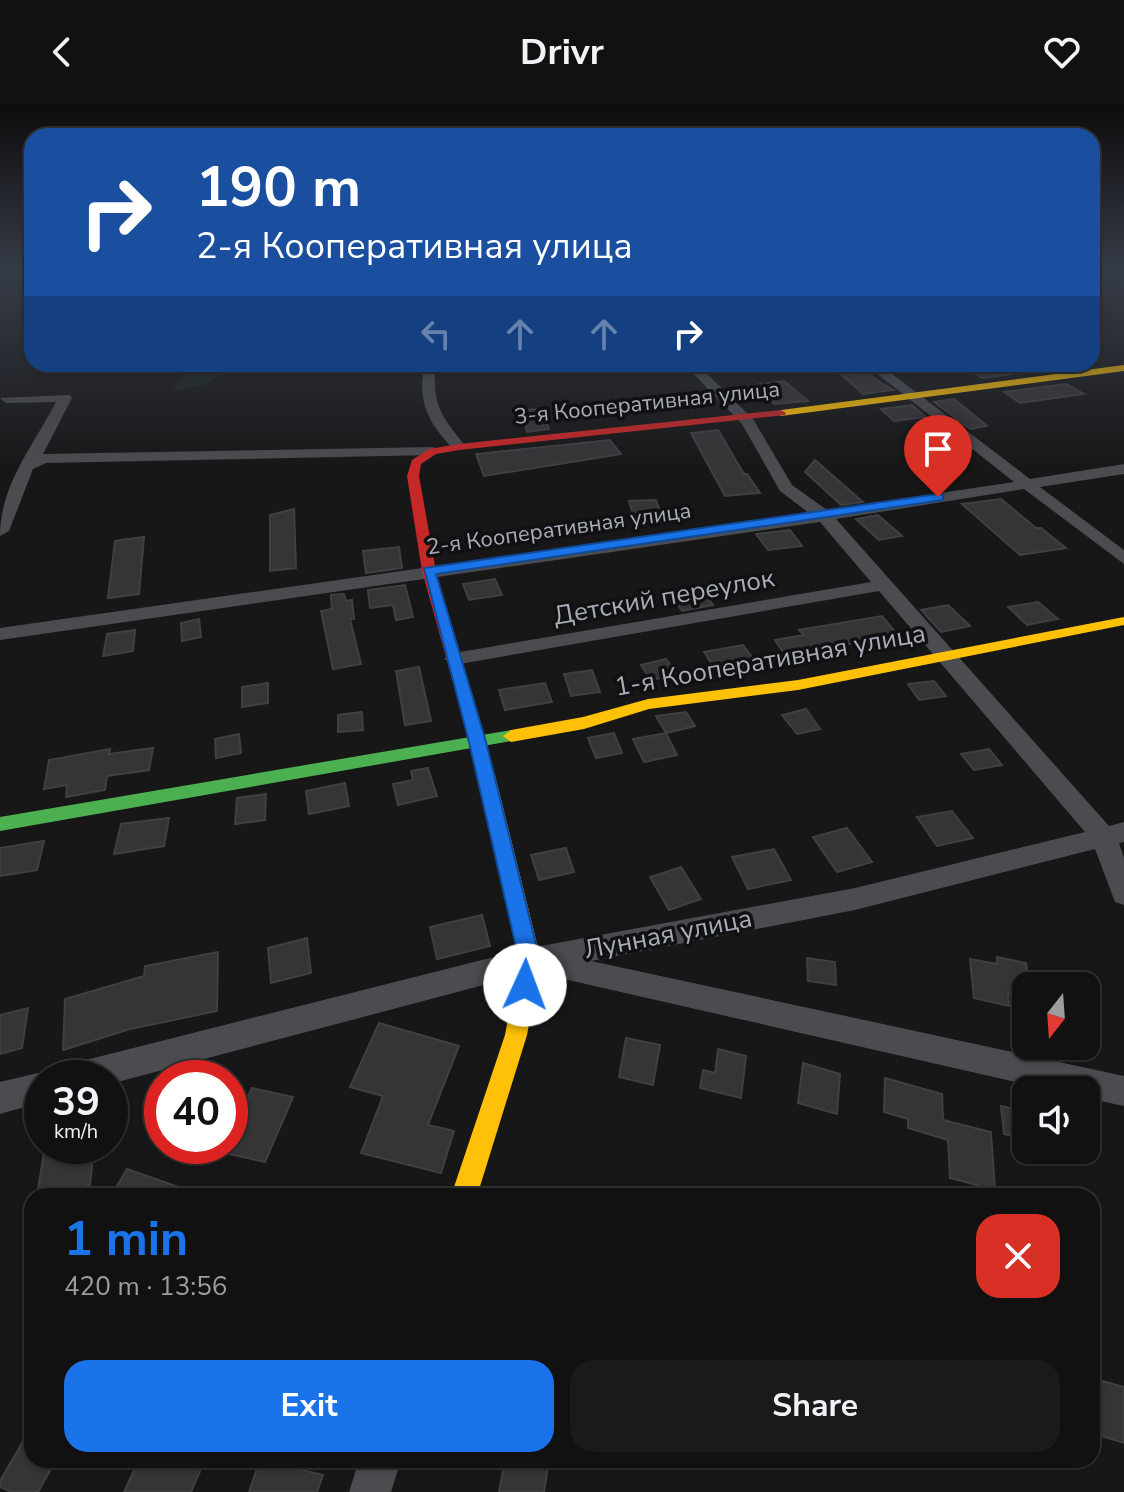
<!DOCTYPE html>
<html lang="en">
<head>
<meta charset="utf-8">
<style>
  body { margin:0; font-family:"Nunito Sans",sans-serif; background:#1a1a1a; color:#f1f3f6; height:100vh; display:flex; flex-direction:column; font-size:30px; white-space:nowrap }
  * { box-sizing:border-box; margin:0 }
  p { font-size:26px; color:#9c9d9f }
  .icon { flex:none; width:44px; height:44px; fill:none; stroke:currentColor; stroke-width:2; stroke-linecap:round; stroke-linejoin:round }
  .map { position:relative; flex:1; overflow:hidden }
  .drawer { position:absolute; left:24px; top:1084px; width:1076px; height:280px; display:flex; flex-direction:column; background:#111; border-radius:24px; box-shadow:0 2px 6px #0004,0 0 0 2px #303131 }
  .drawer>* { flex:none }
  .hud { position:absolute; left:24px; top:24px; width:1076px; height:244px; border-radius:24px; box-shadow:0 2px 6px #0004,0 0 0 2px #303131; background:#1a4fa0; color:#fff; overflow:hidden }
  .needle { width:52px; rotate:197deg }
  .buttons { position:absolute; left:1012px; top:868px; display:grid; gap:16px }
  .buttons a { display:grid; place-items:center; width:88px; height:88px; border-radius:16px; background:#111; box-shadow:0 2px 6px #0004,0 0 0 2px #303131; font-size:40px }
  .speed { position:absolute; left:24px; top:956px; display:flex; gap:16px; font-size:40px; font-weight:700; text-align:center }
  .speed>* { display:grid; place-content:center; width:104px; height:104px; border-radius:50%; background:#111; box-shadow:0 2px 6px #0004,0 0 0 2px #303131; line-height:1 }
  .speed small { font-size:20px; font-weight:400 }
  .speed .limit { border:12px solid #d22; background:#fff; color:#111 }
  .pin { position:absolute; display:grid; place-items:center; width:68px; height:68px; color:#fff; margin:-82px -34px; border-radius:50% 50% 50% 0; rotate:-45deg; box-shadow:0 0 8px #0007 }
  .pin .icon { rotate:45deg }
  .me { position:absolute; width:88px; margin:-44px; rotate:2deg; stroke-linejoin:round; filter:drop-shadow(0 0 6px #0008) }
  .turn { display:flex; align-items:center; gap:28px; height:168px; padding:0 40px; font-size:36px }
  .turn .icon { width:104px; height:104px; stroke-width:2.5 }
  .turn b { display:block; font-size:56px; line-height:68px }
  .lanes { display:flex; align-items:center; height:76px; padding:0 40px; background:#0003; justify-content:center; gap:40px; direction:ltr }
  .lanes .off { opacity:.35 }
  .round { display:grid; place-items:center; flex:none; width:84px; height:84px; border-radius:24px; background:#1a1a1a }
  .headline { display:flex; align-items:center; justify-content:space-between; height:136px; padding:0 40px }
  h1 { font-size:48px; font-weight:700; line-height:60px; color:#1a73e8 }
  .action { display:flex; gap:16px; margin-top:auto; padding:16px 40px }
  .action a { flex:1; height:92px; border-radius:24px; background:#1a73e8; color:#fff; font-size:32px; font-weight:700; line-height:92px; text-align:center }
  .action a+a { background:#1a1a1a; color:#f1f3f6 }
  header { display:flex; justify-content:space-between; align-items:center; height:104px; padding:0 40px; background:#111; font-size:36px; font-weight:700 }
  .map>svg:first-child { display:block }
</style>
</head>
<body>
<header><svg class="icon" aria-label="back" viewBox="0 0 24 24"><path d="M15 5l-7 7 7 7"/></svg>Drivr<svg class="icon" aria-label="heart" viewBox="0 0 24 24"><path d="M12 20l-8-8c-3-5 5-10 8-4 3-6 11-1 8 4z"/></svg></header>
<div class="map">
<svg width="1124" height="1388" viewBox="0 0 1124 1388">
  <rect width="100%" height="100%" fill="#171717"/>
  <!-- green -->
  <polygon fill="#1d241e" points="191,260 231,260 206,281 172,287"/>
  <!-- building -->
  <g fill="#353536" stroke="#3f4043" stroke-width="2">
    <polygon points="970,260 1032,260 1043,266 982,274 971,267 980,266"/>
    <polygon points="867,268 878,277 893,286 863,290 841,270"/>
    <polygon points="784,277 808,297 775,300 749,282"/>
    <polygon points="1066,280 1084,290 1020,299 1004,288"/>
    <polygon points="954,295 987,322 970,325 934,298"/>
    <polygon points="912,301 926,313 894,317 881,305"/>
    <polygon points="542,305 549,325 527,328 521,306"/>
    <polygon points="718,326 744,370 747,370 760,389 725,392 691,329"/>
    <polygon points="610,336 621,350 484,372 476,350"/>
    <polygon points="815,356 863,398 841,401 805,368"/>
    <polygon points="1001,395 1036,424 1041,424 1066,444 1020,451 962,400"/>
    <polygon points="656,396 664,419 636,421 629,397"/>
    <polygon points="294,405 296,464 270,467 270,411"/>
    <polygon points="878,411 879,412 902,432 879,436 856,415"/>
    <polygon points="790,426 802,442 768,446 756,430"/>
    <polygon points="144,433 139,490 108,494 115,437"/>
    <polygon points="399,443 402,464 366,469 363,447"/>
    <polygon points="495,475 502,491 469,496 463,480"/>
    <polygon points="405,481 413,513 396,516 393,501 370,504 368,486"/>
    <polygon points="699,483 713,501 682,507 669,489"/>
    <polygon points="344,490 346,497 352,496 354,515 350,515 361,560 333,565 321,507 332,505 331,491"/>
    <polygon points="1038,498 1058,515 1027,521 1008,503"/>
    <polygon points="948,501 970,522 941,528 921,506"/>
    <polygon points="882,512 900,534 862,537 787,554 775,536 804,531 799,526"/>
    <polygon points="199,515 201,533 182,537 181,519"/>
    <polygon points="135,526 133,547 103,552 107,530"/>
    <polygon points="743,541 757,560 716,567 704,548"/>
    <polygon points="666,555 677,570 651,576 641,561"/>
    <polygon points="419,563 431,617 405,621 396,567"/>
    <polygon points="592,566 600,588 571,592 564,570"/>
    <polygon points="934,577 946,592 919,596 908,580"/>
    <polygon points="268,579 268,599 242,603 242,583"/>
    <polygon points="545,579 552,598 505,606 499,586"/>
    <polygon points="806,605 820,625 797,630 782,611"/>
    <polygon points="362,608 363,626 338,628 338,611"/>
    <polygon points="686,608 695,622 666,629 656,612"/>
    <polygon points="614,629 622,649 596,654 588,634"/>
    <polygon points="666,629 677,651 644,658 633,635"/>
    <polygon points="239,630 241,649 216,654 215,635"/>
    <polygon points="153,644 149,666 107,672 105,686 66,693 67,681 44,685 49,656 110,645 109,650"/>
    <polygon points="989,645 1002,661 974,666 961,650"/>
    <polygon points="428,664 437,692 398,701 393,680 413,676 411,667"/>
    <polygon points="345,679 349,702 309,710 306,687"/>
    <polygon points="266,690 265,716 235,720 237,694"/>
    <polygon points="952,707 973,734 937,742 917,713"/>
    <polygon points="169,714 164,742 114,750 121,720"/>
    <polygon points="847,724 872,758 837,768 813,733"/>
    <polygon points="44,737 37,766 0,772 0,744"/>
    <polygon points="566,744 574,768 539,776 531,751"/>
    <polygon points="774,745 791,776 748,785 732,753"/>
    <polygon points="681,763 701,795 669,806 650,773"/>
    <polygon points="482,811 490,842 437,855 430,823"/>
    <polygon points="307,834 311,869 271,879 268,844"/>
    <polygon points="218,848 217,907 130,925 63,946 65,895 144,872 145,862"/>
    <polygon points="997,853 1026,859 1030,882 1026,882 1026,894 1008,890 1009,902 974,894 970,855 997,860"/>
    <polygon points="807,854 835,858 836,881 808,877"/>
    <polygon points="28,904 22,944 0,950 0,911"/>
    <polygon points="379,919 459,942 428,1021 454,1027 441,1069 361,1049 383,992 350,983"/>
    <polygon points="626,934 660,941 653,981 619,973"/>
    <polygon points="718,945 746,952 741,994 700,984 703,966 715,969"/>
    <polygon points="803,959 840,970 837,1010 798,999"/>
    <polygon points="885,974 942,990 943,1016 991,1028 995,1086 950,1074 948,1036 908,1024 908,1015 884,1008"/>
    <polygon points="252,984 293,993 265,1058 221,1048 224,1042 230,1042 230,1030"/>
    <polygon points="1001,1002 1026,1008 1026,1035 1004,1030"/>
    <polygon points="45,1042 94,1042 90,1081 37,1092"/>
    <polygon points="127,1065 196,1089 195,1092 111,1092"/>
    <polygon points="1092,1274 1124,1283 1124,1339 1092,1329"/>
    <polygon points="32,1322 32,1356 56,1356 38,1388 12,1388 0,1383 0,1377"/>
    <polygon points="139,1356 205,1356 191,1388 124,1388"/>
    <polygon points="260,1356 323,1371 317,1388 249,1388"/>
    <polygon points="505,1356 549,1356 544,1388 499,1388"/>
  </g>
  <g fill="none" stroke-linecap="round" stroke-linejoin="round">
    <!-- street -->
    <g fill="#4b4c50" fill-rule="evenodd">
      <path d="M510 260 504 264 435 270C433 305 446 317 466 343L454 346C431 321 419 304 423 269L436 260Z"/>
      <polygon points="684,260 697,260 753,315 792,381 827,406 1014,378 865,260 879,260 1030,375 1124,360 1124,370 1040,383 1124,446 1124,460 1024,385 836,415 1109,722 1124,718 1124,738 1119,739 1124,754 1124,801 1115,798 1095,745 855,806 591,857 1124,972 1124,1002 1086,994 1086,986 1051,986 533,868 110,980 110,974 58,974 63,963 74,959 530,844 855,784 1085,728 879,487 454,561 444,555 454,549 871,478 820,418 0,536 0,524 809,409 780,387 742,320"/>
      <path d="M70 291 72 294 43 350 433 343 440 347 433 351 46 359 33 365 9 427 0 432C0 381 33 342 56 298L6 299 0 294Z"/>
      <polygon points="42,968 54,974 42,974 42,998 0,1010 0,978"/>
      <polygon points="359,1356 401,1356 391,1388 349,1388"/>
    </g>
    <!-- fast -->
    <polygon fill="#4caf50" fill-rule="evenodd" points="511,626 519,632 517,636 0,727 0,713"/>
    <!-- slow -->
    <g fill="#ffc107" fill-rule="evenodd">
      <polygon points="1124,261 1124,267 781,312 776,309 781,306"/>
      <polygon points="1124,513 1124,521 798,586 649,605 584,625 511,638 503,632 511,626 583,613 648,595 798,576"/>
      <polygon points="486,665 495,671 541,856 527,931 477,1092 451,1092 505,931 519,856 477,671"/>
    </g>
    <!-- jam -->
    <polygon fill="#c62828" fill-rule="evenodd" points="781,306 786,309 785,311 459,346 436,350 421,360 419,372 436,467 495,671 492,675 480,675 422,467 407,372 412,356 429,345 459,340"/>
  </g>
  <!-- sky -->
  <linearGradient id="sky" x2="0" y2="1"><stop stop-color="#0d0d0d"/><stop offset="0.46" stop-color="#363c47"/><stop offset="1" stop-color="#363c47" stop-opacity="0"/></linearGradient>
  <rect width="1124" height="364" fill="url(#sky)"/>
  <!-- route -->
  <polygon fill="#1a73e8" stroke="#114b97" stroke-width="2" points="938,390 943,391 943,396 436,470 486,638 540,856 533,888 525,891 517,888 514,881 519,856 469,638 424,464"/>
  <g text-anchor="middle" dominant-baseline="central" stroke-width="7" stroke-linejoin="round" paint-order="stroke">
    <!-- far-street labels -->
    <g font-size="22" fill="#a8adb8" stroke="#111113">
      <text transform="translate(647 299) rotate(-6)">3-я Кооперативная улица</text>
      <text transform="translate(559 425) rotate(-8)">2-я Кооперативная улица</text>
    </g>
    <!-- street labels -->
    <g font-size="26" fill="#a8adb8" stroke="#111113">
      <text transform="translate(664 493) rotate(-10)">Детский переулок</text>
      <text transform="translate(770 556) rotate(-10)">1-я Кооперативная улица</text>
      <text transform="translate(668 830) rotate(-11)">Лунная улица</text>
    </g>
  </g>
</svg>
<div class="buttons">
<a><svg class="needle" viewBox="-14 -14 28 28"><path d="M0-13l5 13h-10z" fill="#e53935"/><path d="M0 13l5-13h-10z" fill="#9c9d9f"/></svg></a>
<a><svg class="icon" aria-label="sound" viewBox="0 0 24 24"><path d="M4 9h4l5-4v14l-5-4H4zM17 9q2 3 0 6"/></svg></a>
</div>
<div class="speed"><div>39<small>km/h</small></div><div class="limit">40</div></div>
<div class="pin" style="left:938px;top:393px;background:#d93025"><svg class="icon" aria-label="arrive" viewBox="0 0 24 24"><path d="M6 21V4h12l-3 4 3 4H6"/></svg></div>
<svg class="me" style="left:525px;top:881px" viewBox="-20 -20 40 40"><circle r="19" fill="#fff"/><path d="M0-13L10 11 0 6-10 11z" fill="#1a73e8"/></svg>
<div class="hud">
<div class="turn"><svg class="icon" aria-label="right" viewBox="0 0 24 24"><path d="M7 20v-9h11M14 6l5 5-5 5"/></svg><div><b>190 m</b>2-я Кооперативная улица</div></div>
<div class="lanes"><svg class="icon off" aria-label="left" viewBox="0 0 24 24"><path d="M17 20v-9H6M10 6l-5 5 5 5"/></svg><svg class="icon off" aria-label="ahead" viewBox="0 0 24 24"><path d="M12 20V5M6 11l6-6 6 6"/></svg><svg class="icon off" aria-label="ahead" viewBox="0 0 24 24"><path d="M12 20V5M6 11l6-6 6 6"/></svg><svg class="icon" aria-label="right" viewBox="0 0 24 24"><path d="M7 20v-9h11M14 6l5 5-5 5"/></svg></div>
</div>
<section class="drawer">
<div class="headline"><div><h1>1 min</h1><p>420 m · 13:56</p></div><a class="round" style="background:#d93025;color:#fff"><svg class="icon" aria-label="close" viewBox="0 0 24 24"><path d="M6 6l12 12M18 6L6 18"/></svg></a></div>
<div class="action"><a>Exit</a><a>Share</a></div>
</section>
</div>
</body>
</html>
